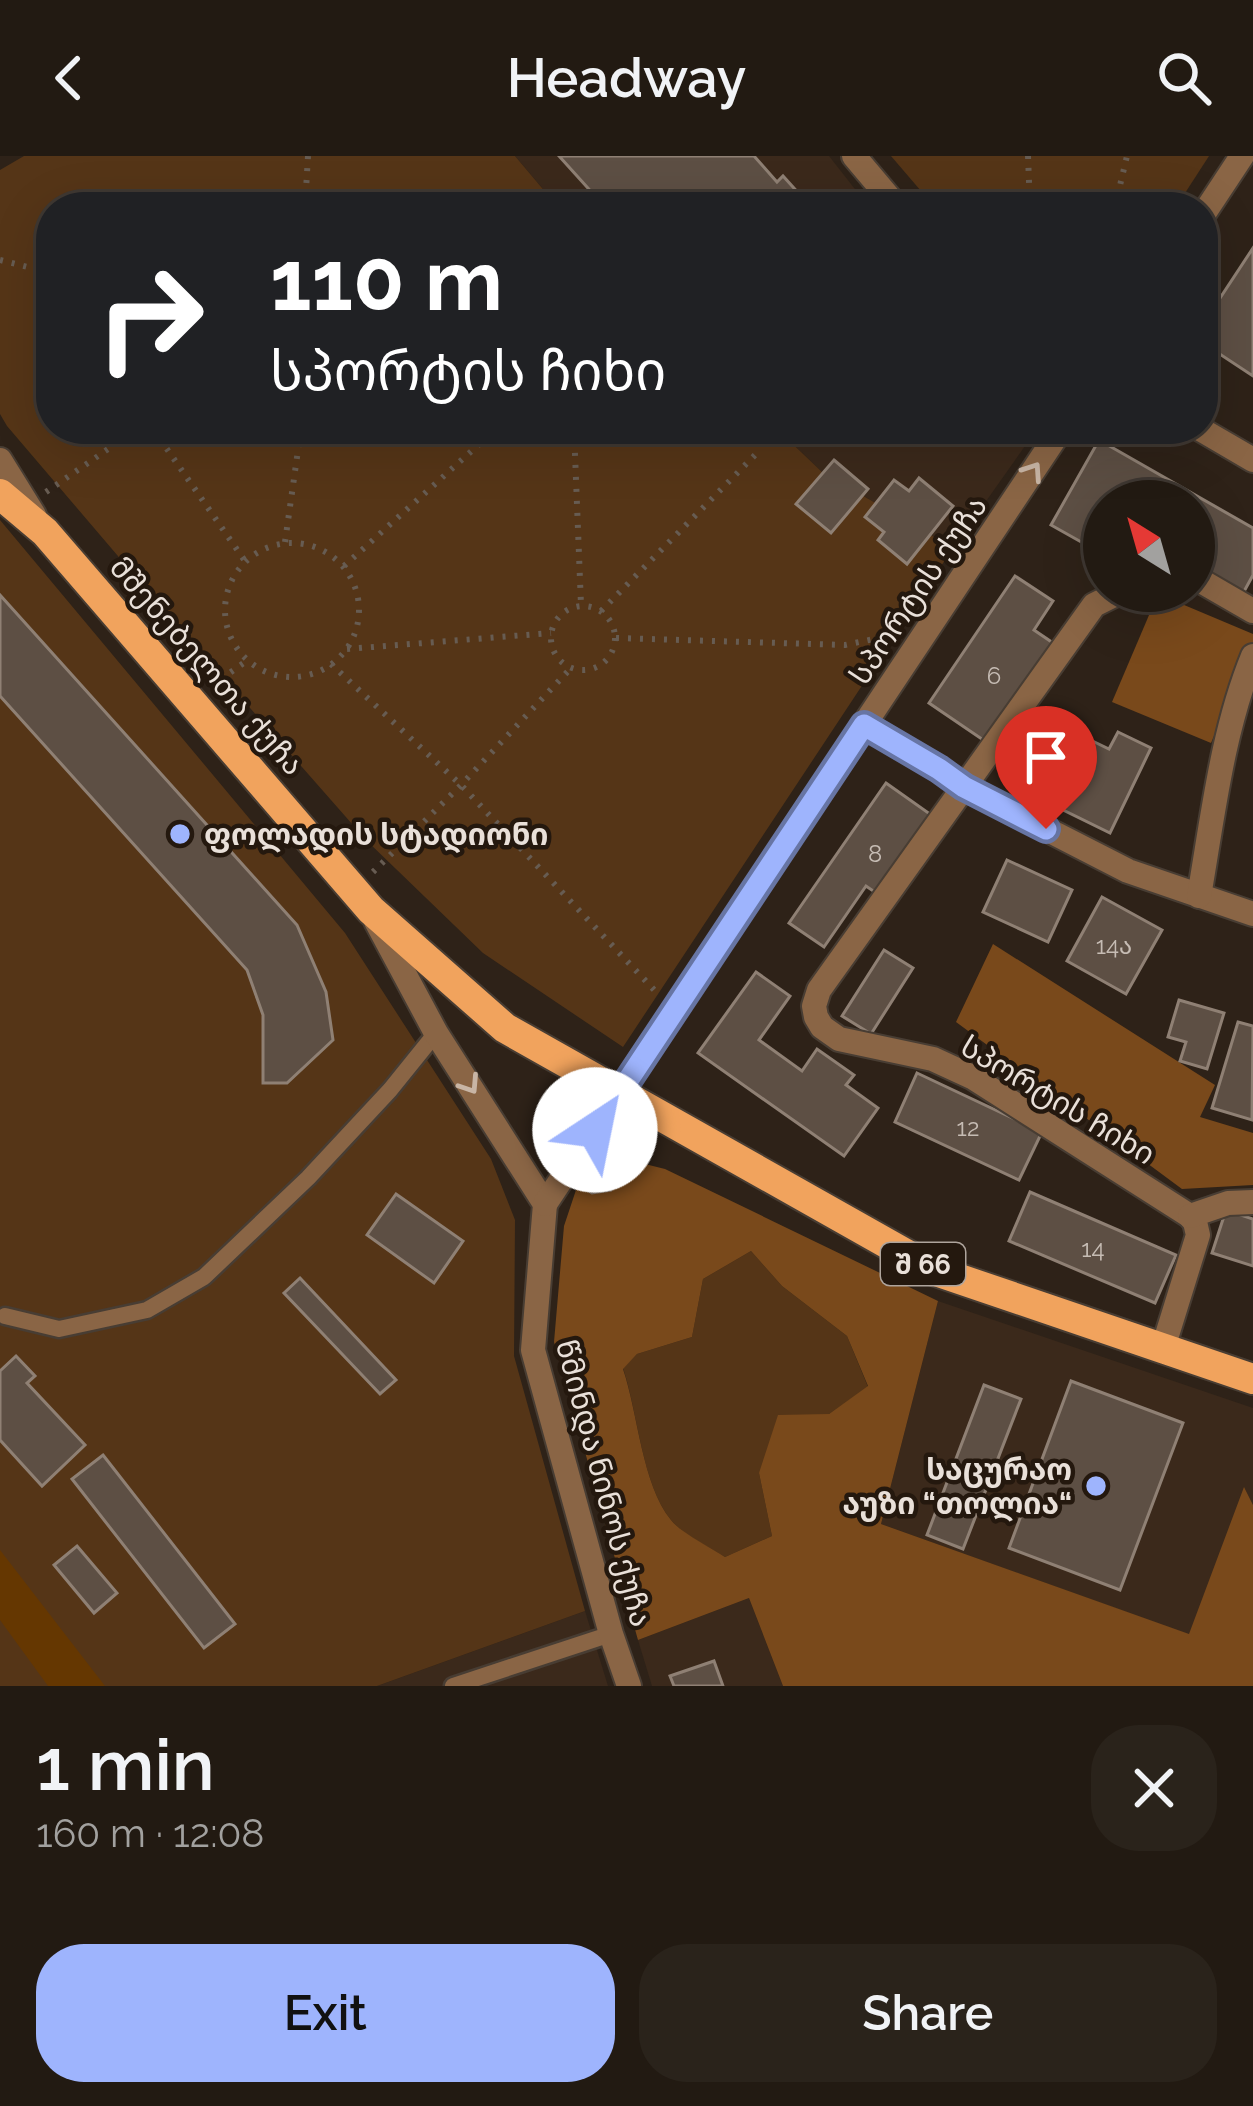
<!DOCTYPE html>
<html lang="en">
<head>
<meta charset="utf-8">
<style>
  body { margin:0; font-family:Raleway,"Noto Sans Georgian",sans-serif; background:#2a231b; color:#f1f3f6; height:100vh; display:flex; flex-direction:column; font-size:45px; white-space:nowrap }
  * { box-sizing:border-box; margin:0 }
  p { font-size:39px; color:#a2a19f }
  .icon { flex:none; width:66px; height:66px; fill:none; stroke:currentColor; stroke-width:2; stroke-linecap:round; stroke-linejoin:round }
  .map { position:relative; height:1530px; overflow:hidden }
  .drawer { display:flex; flex-direction:column; background:#221a12; flex:1 }
  .drawer>* { flex:none }
  .hud { position:absolute; left:36px; top:36px; width:1182px; height:252px; border-radius:48px; box-shadow:0 12px 48px #0002,0 0 0 3px #3f3832; background:#202124; color:#fff; overflow:hidden }
  .needle { width:78px; rotate:323deg }
  .tools { position:absolute; left:1083px; top:324px; display:grid; gap:24px }
  .tools a { display:grid; place-items:center; width:132px; height:132px; border-radius:50%; background:#221a12; box-shadow:0 12px 48px #0002,0 0 0 3px #3f3832; font-size:60px }
  .pin { position:absolute; display:grid; place-items:center; width:102px; height:102px; color:#fff; margin:-123px -51px; border-radius:50% 50% 50% 0; rotate:-45deg; box-shadow:0 0 12px #0007 }
  .pin .icon { rotate:45deg }
  .me { position:absolute; width:132px; margin:-66px; rotate:34deg; stroke-linejoin:round; filter:drop-shadow(0 0 9px #0008) }
  .turn { display:flex; align-items:center; gap:42px; height:252px; padding:0 36px; font-size:54px }
  .turn .icon { width:156px; height:156px; stroke-width:2.5 }
  .turn b { display:block; font-size:84px; line-height:102px }
  .round { display:grid; place-items:center; flex:none; width:126px; height:126px; border-radius:48px; background:#2a231b }
  .head { display:flex; align-items:center; justify-content:space-between; height:204px; padding:0 36px }
  h1 { font-size:72px; font-weight:600; line-height:90px }
  .button { display:flex; gap:24px; margin-top:auto; padding:24px 36px }
  .button a { flex:1; height:138px; border-radius:48px; background:#9eb4fd; color:#111; font-size:48px; font-weight:600; line-height:138px; text-align:center }
  .button a+a { background:#2a231b; color:#f1f3f6 }
  header { display:flex; justify-content:space-between; align-items:center; height:156px; padding:0 36px; background:#221a12; font-size:54px; font-weight:600 }
  .map>svg:first-child { display:block }
</style>
</head>
<body>
<header><svg class="icon" aria-label="back" viewBox="0 0 24 24"><path d="M15 5l-7 7 7 7"/></svg>Headway<svg class="icon" aria-label="search" viewBox="0 0 24 24"><circle cx="10" cy="10" r="6"/><path d="M15 15l6 6"/></svg></header>
<div class="map">
<svg width="1253" height="1530" viewBox="0 0 1253 1530">
  <rect width="100%" height="100%" fill="#2e2218"/>
  <!-- built -->
  <g fill="#3b291b">
    <polygon points="515,0 829,0 869,51 558,51"/>
    <polygon points="777,273 1037,273 953,392 822,316"/>
    <polygon points="938,1145 1253,1252 1253,1349 1245,1333 1190,1479 881,1368"/>
    <polygon points="749,1442 783,1530 652,1530 638,1484"/>
    <polygon points="585,1455 608,1530 377,1530"/>
  </g>
  <!-- green -->
  <g fill="#553517">
    <polygon points="24,0 515,0 558,51 51,51 51,273 777,273 822,316 953,392 623,891 483,797 367,685 164,454 7,270 0,258 0,14"/>
    <polygon points="891,0 1209,0 1176,51 941,51 921,35"/>
    <polygon points="0,364 345,777 491,1003 515,1064 514,1200 585,1455 377,1530 0,1530"/>
    <path d="M751 1095 782 1130 847 1180 868 1231 829 1258 759 1317 772 1380 725 1401C709 1391 683 1379 671 1364 642 1329 638 1257 623 1212L637 1198 692 1181 703 1123Z"/>
  </g>
  <!-- forest -->
  <g fill="#79491b" fill-rule="evenodd">
    <polygon points="1158,438 1253,478 1253,489 1211,587 1112,546"/>
    <polygon points="993,788 1215,929 1200,961 1253,977 1253,1029 1182,1033 956,866"/>
    <path d="M617 1001 665 1013 938 1145 881 1368 1189 1478 1244 1331 1253 1349V1530H783L749 1442 638 1484 554 1186 564 1070 578 1028ZM751 1095 782 1130 847 1180 868 1230 829 1258 778 1259 759 1317 772 1380 725 1401C710 1391 681 1377 671 1364 642 1329 638 1257 623 1213L637 1198 692 1181 703 1123Z"/>
  </g>
  <!-- water -->
  <polygon fill="#653701" points="0,1394 105,1530 48,1530 0,1464"/>
  <!-- building -->
  <g fill="#5d4f44" stroke="#8f8074" stroke-width="3">
    <polygon points="559,0 754,0 777,26 783,20 811,51 605,51"/>
    <polygon points="1253,92 1253,220 1203,187 1203,168"/>
    <polygon points="1099,284 1253,372 1253,419 1241,441 1194,414 1194,345 1104,345 1104,387 1099,396 1051,369"/>
    <polygon points="834,304 868,333 831,377 796,348"/>
    <polygon points="919,322 953,350 907,408 878,384 884,376 865,361 894,324 909,335"/>
    <polygon points="1015,420 1053,445 1034,474 1059,491 992,590 929,547"/>
    <polygon points="0,439 297,769 326,836 333,884 287,927 263,927 263,859 247,814 0,540"/>
    <polygon points="1118,576 1151,592 1110,677 1049,647 1082,580 1109,593"/>
    <polygon points="886,627 937,663 882,741 866,730 824,791 789,767"/>
    <polygon points="1007,704 1072,734 1048,786 983,756"/>
    <polygon points="1102,741 1162,774 1126,838 1067,805"/>
    <polygon points="884,794 913,812 871,878 842,860"/>
    <polygon points="756,816 790,840 759,884 802,915 817,893 854,919 846,929 878,952 844,1000 698,897"/>
    <polygon points="1179,844 1224,857 1207,913 1180,905 1186,886 1168,881"/>
    <polygon points="1238,866 1253,870 1252,964 1212,952"/>
    <polygon points="917,917 1042,976 1019,1024 895,966"/>
    <polygon points="598,984 618,999 622,1018 611,1034 592,1037 570,1024"/>
    <polygon points="1030,1036 1176,1099 1155,1147 1009,1085"/>
    <polygon points="396,1038 463,1085 434,1127 367,1079"/>
    <polygon points="1226,1054 1253,1063 1253,1110 1212,1097"/>
    <polygon points="300,1122 396,1224 380,1238 284,1137"/>
    <polygon points="16,1200 35,1220 27,1227 85,1289 42,1330 0,1284 0,1215"/>
    <polygon points="1071,1225 1183,1267 1120,1434 1009,1392"/>
    <polygon points="984,1229 1021,1243 963,1393 927,1379"/>
    <polygon points="103,1299 235,1468 204,1492 72,1323"/>
    <polygon points="77,1390 117,1437 94,1457 54,1409"/>
    <polygon points="714,1505 723,1530 674,1530 670,1520"/>
  </g>
  <g fill="none" stroke-linecap="round" stroke-linejoin="round">
    <defs>
      <g id="service">
        <polyline points="5,1160 59,1173 147,1154 204,1121 308,1022 390,934 436,877"/>
        <polyline points="453,1530 611,1478"/>
      </g>
      <g id="minor">
        <polyline points="854,0 897,51"/>
        <polyline points="1203,59 1242,0"/>
        <polyline points="1200,273 1253,304"/>
        <polyline points="0,304 34,359"/>
        <polyline points="1194,425 1201,425 1253,455"/>
        <polyline points="1122,435 1094,449 819,834 814,850 816,861 822,871 839,883 933,903 972,921 1190,1060 1195,1066 1198,1079 1163,1192"/>
        <polyline points="864,569 939,613 964,631 1128,715 1253,758"/>
        <path d="M1199 740C1213 660 1222 576 1253 500"/>
        <polyline points="376,765 436,877 545,1048 533,1194 611,1478 629,1530"/>
        <polyline points="545,1048 1061,273"/>
        <polyline points="1190,1060 1228,1047 1253,1046"/>
      </g>
      <polyline id="primary" points="0,338 45,376 371,754 505,872 936,1115 1253,1223"/>
    </defs>
    <!-- service casing -->
    <use href="#service" stroke="#483d33" stroke-width="21"/>
    <!-- minor casing -->
    <use href="#minor" stroke="#483d33" stroke-width="28"/>
    <!-- primary casing -->
    <use href="#primary" stroke="#483d33" stroke-width="34"/>
    <!-- path -->
    <g stroke="#675c52" stroke-width="6" stroke-dasharray="3 9" stroke-linecap="butt">
      <polyline points="1028,0 1030,51"/>
      <polyline points="305,51 308,0"/>
      <polyline points="1120,51 1117,42 1127,0"/>
      <polyline points="0,104 51,117"/>
      <polyline points="153,273 245,405"/>
      <polyline points="574,273 581,449"/>
      <polyline points="46,336 137,273"/>
      <polyline points="285,386 301,273"/>
      <circle cx="292" cy="454" r="67"/>
      <polyline points="344,410 496,273"/>
      <circle cx="583" cy="482" r="32"/>
      <polyline points="601,455 758,296"/>
      <polyline points="616,482 845,489 893,479"/>
      <polyline points="347,493 551,477"/>
      <polyline points="331,508 461,629 658,838"/>
      <polyline points="211,530 248,504"/>
      <polyline points="373,716 461,629 571,512"/>
    </g>
    <!-- service -->
    <use href="#service" stroke="#8a6545" stroke-width="16"/>
    <!-- minor -->
    <use href="#minor" stroke="#8a6545" stroke-width="24"/>
    <!-- primary -->
    <use href="#primary" stroke="#f1a35d" stroke-width="30"/>
  </g>
  <!-- one-way arrows -->
  <defs><path id="oneway-chevron" d="M-2-3.5L2.5 0L-2 3.5" fill="none" stroke-width="1.6" stroke-linecap="round" stroke-linejoin="round" transform="scale(3)"/></defs>
  <g stroke="#c8b5a5">
    <use href="#oneway-chevron" transform="translate(1033 315) rotate(-56)"/>
    <use href="#oneway-chevron" transform="translate(470 929) rotate(57)"/>
  </g>
  <g fill="none" stroke-linecap="round" stroke-linejoin="round">
    <defs>
      <polyline id="route" points="595,974 864,569 939,613 964,631 1046,673"/>
    </defs>
    <!-- route casing -->
    <use href="#route" stroke="#6775a4" stroke-width="30"/>
    <!-- route -->
    <use href="#route" stroke="#9eb4fd" stroke-width="21"/>
  </g>
  <!-- markers -->
  <g fill="#9eb4fd" stroke="#24180e" stroke-width="4.5">
    <circle cx="180" cy="678" r="12"/>
    <circle cx="1096" cy="1330" r="12"/>
  </g>
  <g text-anchor="middle" dominant-baseline="central" stroke-width="9" stroke-linejoin="round" paint-order="stroke">
    <!-- number labels -->
    <g font-size="24" fill="#c6bcb4">
      <text x="994" y="519">6</text>
      <text x="875" y="697">8</text>
      <text x="1114" y="789">14ა</text>
      <text x="968" y="971">12</text>
      <text x="1093" y="1092">14</text>
    </g>
    <!-- shield labels -->
    <rect fill="#24180e" stroke="#aea49c" stroke-width="3" x="881" y="1087" width="84" height="42" rx="9"/>
    <g font-size="27" font-weight="bold" fill="#e9e0d9">
      <text x="923" y="1108">შ 66</text>
    </g>
    <!-- street labels -->
    <g font-size="30" fill="#e9e0d9" stroke="#24180e">
      <text transform="translate(918 434) rotate(-56)">სპორტის ქუჩა</text>
      <text transform="translate(207 510) rotate(49)">მშენებელთა ქუჩა</text>
      <text transform="translate(1058 944) rotate(31)">სპორტის ჩიხი</text>
      <text transform="translate(604 1327) rotate(75)">წმინდა ნინოს ქუჩა</text>
    </g>
    <!-- poi labels -->
    <g font-size="30" font-weight="bold" fill="#e9e0d9" stroke="#24180e" text-anchor="start">
      <text x="204" y="678">ფოლადის სტადიონი</text>
      <text x="1072" y="1313" text-anchor="end">საცურაო<tspan x="1072" dy="34">აუზი “თოლია“</tspan></text>
    </g>
  </g>
</svg>
<div class="tools">
<a><svg class="needle" viewBox="-14 -14 28 28"><path d="M0-13l5 13h-10z" fill="#e53935"/><path d="M0 13l5-13h-10z" fill="#a2a19f"/></svg></a>
</div>
<div class="pin" style="left:1046px;top:673px;background:#d93025"><svg class="icon" aria-label="arrive" viewBox="0 0 24 24"><path d="M6 21V4h12l-3 4 3 4H6"/></svg></div>
<svg class="me" style="left:595px;top:974px" viewBox="-20 -20 40 40"><circle r="19" fill="#fff"/><path d="M0-13L10 11 0 6-10 11z" fill="#9eb4fd"/></svg>
<div class="hud">
<div class="turn"><svg class="icon" aria-label="right" viewBox="0 0 24 24"><path d="M7 20v-9h11M14 6l5 5-5 5"/></svg><div><b>110 m</b>სპორტის ჩიხი</div></div>
</div>
</div>
<section class="drawer">
<div class="head"><div><h1>1 min</h1><p>160 m · 12:08</p></div><a class="round"><svg class="icon" aria-label="close" viewBox="0 0 24 24"><path d="M6 6l12 12M18 6L6 18"/></svg></a></div>
<div class="button"><a>Exit</a><a>Share</a></div>
</section>
</body>
</html>
